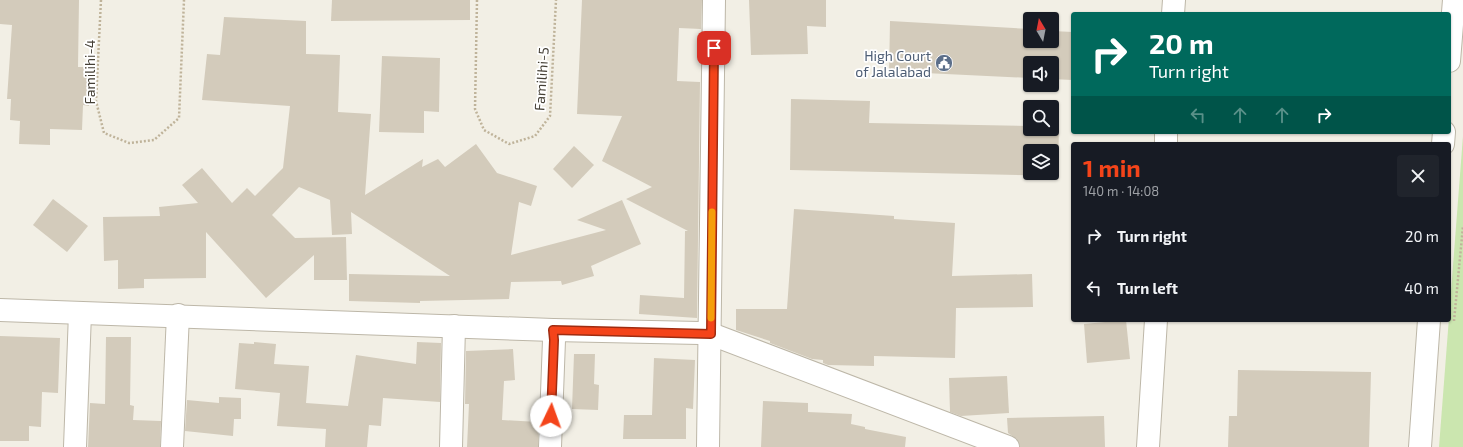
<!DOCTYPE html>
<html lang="en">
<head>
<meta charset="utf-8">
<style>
  body { margin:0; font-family:"Exo 2",sans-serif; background:#20242c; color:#f1f3f6; height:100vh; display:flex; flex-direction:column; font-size:15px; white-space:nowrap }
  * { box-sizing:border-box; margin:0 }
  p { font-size:13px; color:#9ea1a6 }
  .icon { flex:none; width:22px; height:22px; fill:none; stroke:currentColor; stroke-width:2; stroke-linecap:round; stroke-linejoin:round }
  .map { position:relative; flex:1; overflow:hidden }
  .sheet { position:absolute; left:1071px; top:142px; width:380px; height:180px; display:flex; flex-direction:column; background:#171b24; border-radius:4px; box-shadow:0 1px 3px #0004 }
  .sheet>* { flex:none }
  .guide { position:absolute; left:1071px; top:12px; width:380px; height:122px; border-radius:4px; box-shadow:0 1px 3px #0004; background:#00695c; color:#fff; overflow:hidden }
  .needle { width:26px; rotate:350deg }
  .tools { position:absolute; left:1023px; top:12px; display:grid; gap:8px }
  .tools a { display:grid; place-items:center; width:36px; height:36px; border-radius:4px; background:#171b24; box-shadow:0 1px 3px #0004; font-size:20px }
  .pin { position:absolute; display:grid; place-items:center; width:34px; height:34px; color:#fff; margin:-17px; border-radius:8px; box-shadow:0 2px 6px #0006 }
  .me { position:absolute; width:44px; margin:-22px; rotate:3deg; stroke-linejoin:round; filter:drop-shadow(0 0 3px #0008) }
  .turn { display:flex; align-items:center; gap:14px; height:84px; padding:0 12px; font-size:18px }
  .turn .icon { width:52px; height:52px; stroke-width:2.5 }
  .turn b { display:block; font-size:28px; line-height:34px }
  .lanes { display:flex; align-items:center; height:38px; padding:0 12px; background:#0003; justify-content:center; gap:20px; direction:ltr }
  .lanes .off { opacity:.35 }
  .round { display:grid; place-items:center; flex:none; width:42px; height:42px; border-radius:4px; background:#20242c }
  .head { display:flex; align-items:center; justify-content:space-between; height:68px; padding:0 12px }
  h1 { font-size:24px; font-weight:700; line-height:30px; color:#f4441a }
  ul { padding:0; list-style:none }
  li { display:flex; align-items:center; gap:12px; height:52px; padding:0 12px }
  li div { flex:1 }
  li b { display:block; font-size:15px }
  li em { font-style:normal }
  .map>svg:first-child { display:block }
</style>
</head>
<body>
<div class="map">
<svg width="1463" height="447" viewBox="0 0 1463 447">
  <rect width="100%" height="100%" fill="#f2efe5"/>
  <!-- green -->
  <polygon fill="#cbe6af" points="1463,136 1463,447 1439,447"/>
  <!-- building -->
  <g fill="#d3cbbb" fill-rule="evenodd">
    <polygon points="0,0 79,0 78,67 91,67 89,106 83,105 82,130 50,129 50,145 19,144 20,121 10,120 11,99 7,99 12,25 0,24"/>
    <polygon points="332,0 470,0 470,20 331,21"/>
    <polygon points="582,0 702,0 701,29 679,28 677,81 700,82 697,318 639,314 640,295 684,298 685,231 688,231 626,199 652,187 602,161 622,116 577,114"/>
    <polygon points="749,0 826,0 826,27 807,26 808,54 751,55"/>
    <polygon points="224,17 306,21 306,54 340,55 338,112 371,114 365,195 423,159 422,167 438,159 445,167 476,144 497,173 537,186 531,206 519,202 511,255 606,230 577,220 622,200 641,244 591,266 594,276 562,285 561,281 511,282 509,299 420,301 420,303 349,301 349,274 450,276 351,212 352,234 332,235 330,200 299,187 272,215 295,238 346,237 347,280 314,280 314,255 266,298 206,232 206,278 144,279 144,288 118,289 118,260 104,261 103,217 160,216 159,207 198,203 182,185 202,168 232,203 247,188 255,196 283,168 290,106 202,100 207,54 220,55"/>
    <polygon points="890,21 1030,29 1030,41 1052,41 1052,31 1073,32 1072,80 1052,79 1052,63 1030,63 1030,78 925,73 924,76 889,76"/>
    <polygon points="382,56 440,58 439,112 424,111 424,133 379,132"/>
    <path d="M791 99 870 101 869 123 1030 126V129H1052V127H1059L1058 176 790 170ZM1030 151H1052V173H1030Z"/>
    <polygon points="574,146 594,165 572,188 553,169"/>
    <polygon points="53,199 88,226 67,252 33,225"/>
    <polygon points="794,209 894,216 894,219 955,223 952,276 1032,274 1033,307 956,308 955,358 874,356 874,366 828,365 823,363 823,360 812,359 770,343 770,341 736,330 736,309 787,309"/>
    <polygon points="1126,320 1130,359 1087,363 1084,324"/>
    <polygon points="0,336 60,338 58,393 42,392 41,427 29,426 29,441 0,441"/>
    <polygon points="106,337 131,337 130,405 134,406 133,420 161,421 160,447 88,447 90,403 105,404"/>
    <polygon points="254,342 276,344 274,364 309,366 306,403 348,406 356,355 416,364 417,342 441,343 440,402 383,398 381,426 369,425 367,447 325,447 326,429 277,426 280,393 235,389 239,343 254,344"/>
    <polygon points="513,349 515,380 504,381 502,420 538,422 538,447 467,447 469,404 465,404 466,351"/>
    <polygon points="574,354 595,354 594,384 599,385 598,410 572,409"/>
    <polygon points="654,358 695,360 693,409 686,408 686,439 623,439 624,415 652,415"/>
    <polygon points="1238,370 1371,372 1369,447 1228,447 1229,416 1237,416"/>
    <polygon points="1007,376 1009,413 961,416 950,412 949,378"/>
    <polygon points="219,397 241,398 241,419 234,419 233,436 185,431 187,400 219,403"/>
    <polygon points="763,401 808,403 808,412 852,414 851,424 865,427 865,429 906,437 905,447 761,447"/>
    <polygon points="1104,416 1105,447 1020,447 1017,439 1008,433 1007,418"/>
  </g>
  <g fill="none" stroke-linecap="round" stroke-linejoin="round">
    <defs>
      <g id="street">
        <polyline points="1173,14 1174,0"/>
        <polyline points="1449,61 1454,0"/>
        <polyline points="1166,144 1166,132"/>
        <polyline points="1443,144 1444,132"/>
        <polyline points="0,310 553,330 700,333 711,334 1008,447"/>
        <polyline points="75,447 80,313"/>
        <polyline points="172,447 178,315"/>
        <polyline points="451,447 454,326"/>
        <polyline points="550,447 554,340 553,330"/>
        <polyline points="708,447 714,0"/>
        <polyline points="1148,447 1156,320"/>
        <polyline points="1420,447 1429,320"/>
      </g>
    </defs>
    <!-- street casing -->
    <use href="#street" stroke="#bdb7a8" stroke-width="24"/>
    <!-- path -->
    <g stroke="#bfb39a" stroke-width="2.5" stroke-dasharray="2 2" stroke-linecap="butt">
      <polyline points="101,0 96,101 104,133 129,143 154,140 179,118 184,0"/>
      <polyline points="477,0 475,109 484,130 509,144 535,136 550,116 556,0"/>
      <polyline points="1454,321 1463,226"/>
    </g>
    <!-- street -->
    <use href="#street" stroke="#fff" stroke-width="22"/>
  </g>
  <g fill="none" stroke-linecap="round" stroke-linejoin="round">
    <defs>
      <polyline id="route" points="551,416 554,340 553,330 711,334 714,48"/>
    </defs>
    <!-- route casing -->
    <use href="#route" stroke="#9f2c11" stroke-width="10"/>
    <!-- route -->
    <use href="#route" stroke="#f4441a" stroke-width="7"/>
    <!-- slow -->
    <polyline stroke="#f59e0b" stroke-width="7" points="711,318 712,212"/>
  </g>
  <!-- icons -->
  <defs>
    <symbol id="civic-disc" viewBox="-11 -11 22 22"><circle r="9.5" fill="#5c6f8a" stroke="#fff"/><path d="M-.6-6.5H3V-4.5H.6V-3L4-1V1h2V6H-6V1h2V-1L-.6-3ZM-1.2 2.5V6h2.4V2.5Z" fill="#fff"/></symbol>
  </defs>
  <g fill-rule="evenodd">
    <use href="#civic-disc" x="934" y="53" width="20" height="20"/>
  </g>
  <g text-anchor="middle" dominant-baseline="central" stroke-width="3.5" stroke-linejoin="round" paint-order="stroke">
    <!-- service labels -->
    <g font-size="14" fill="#4e5e75" stroke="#fff" text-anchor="end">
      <text x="931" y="55">High Court<tspan x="931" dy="16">of Jalalabad</tspan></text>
    </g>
    <!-- street labels -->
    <g font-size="14" fill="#443f35" stroke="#fff">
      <text transform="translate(89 72) rotate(-90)">Familihi-4</text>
      <text transform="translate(541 79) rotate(-86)">Familihi-5</text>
    </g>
  </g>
</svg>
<div class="tools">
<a><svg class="needle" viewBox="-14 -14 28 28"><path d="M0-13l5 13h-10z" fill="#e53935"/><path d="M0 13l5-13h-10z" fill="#9ea1a6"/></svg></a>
<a><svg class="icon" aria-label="sound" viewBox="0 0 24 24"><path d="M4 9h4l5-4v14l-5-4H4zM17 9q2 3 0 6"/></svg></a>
<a><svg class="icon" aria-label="search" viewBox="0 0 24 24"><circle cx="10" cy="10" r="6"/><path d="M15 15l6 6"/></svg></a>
<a><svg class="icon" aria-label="layers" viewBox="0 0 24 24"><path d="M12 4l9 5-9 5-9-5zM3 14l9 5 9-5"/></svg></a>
</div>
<div class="pin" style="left:714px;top:48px;background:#d93025"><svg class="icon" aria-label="arrive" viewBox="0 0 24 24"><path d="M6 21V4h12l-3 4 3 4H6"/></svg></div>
<svg class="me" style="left:551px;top:416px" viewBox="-20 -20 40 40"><circle r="19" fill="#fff"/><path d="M0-13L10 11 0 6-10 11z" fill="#f4441a"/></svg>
<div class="guide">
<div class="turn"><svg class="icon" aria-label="right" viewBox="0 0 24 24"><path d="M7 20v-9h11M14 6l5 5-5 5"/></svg><div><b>20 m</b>Turn right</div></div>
<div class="lanes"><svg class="icon off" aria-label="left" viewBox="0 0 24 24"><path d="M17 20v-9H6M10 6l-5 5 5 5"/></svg><svg class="icon off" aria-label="ahead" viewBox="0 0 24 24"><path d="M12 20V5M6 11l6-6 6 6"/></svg><svg class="icon off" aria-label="ahead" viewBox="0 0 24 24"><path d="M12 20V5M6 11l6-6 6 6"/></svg><svg class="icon" aria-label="right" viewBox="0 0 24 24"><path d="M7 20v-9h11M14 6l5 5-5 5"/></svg></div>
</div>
<section class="sheet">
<div class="head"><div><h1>1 min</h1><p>140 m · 14:08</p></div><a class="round"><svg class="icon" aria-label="close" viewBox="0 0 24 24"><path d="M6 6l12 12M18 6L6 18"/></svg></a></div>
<ul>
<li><svg class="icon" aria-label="right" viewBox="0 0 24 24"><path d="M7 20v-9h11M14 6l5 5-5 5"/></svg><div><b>Turn right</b></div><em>20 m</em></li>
<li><svg class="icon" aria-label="left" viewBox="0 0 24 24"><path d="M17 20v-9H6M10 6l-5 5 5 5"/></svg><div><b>Turn left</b></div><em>40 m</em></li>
</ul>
</section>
</div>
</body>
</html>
